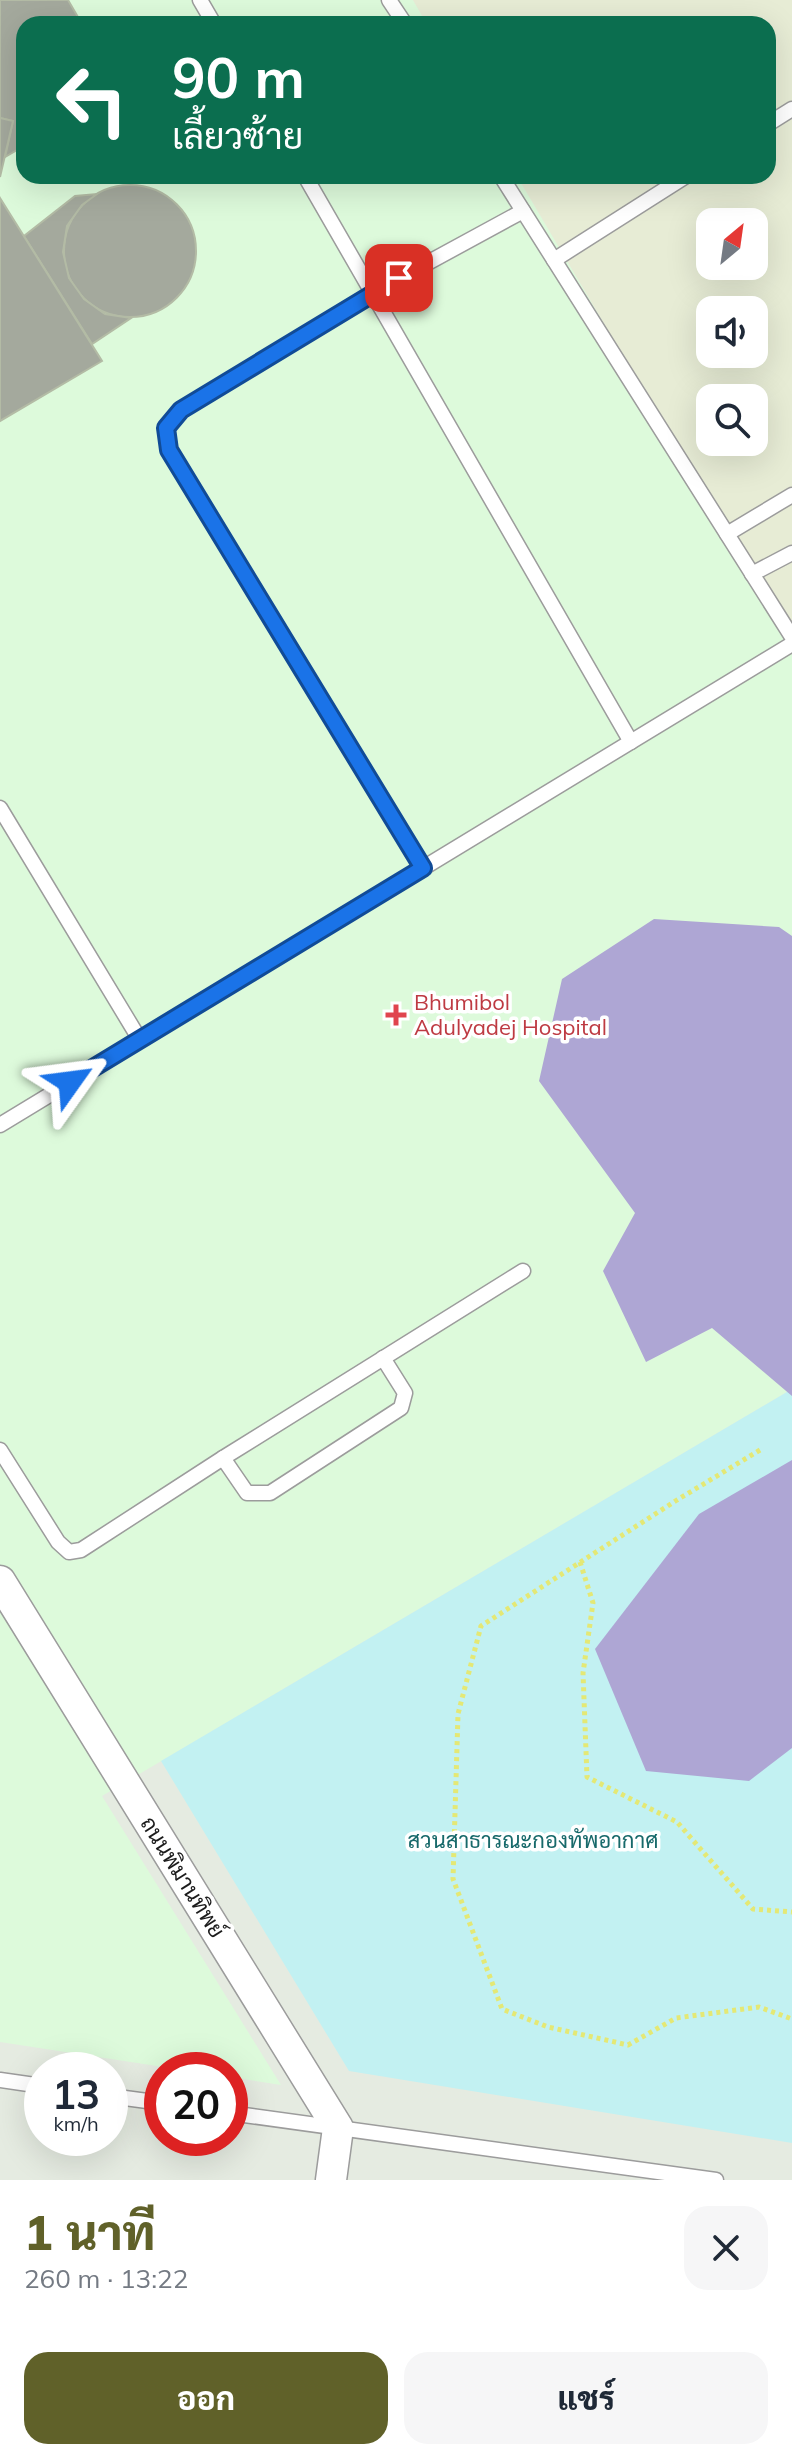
<!DOCTYPE html>
<html lang="th">
<head>
<meta charset="utf-8">
<style>
  body { margin:0; font-family:Mulish,Sarabun,sans-serif; background:#f6f6f7; color:#1f2937; height:100vh; display:flex; flex-direction:column; font-size:30px; white-space:nowrap }
  * { box-sizing:border-box; margin:0 }
  p { font-size:26px; color:#747a83 }
  .icon { flex:none; width:44px; height:44px; fill:none; stroke:currentColor; stroke-width:2; stroke-linecap:round; stroke-linejoin:round }
  .map { position:relative; height:2180px; overflow:hidden }
  .panel { display:flex; flex-direction:column; background:#fff; flex:1 }
  .panel>* { flex:none }
  .guide { position:absolute; left:16px; top:16px; width:760px; height:168px; border-radius:24px; box-shadow:0 8px 32px #0002; background:#0b6e4f; color:#fff; overflow:hidden }
  .needle { width:52px; rotate:29deg }
  .tools { position:absolute; left:696px; top:208px; display:grid; gap:16px }
  .tools a { display:grid; place-items:center; width:72px; height:72px; border-radius:16px; background:#fff; box-shadow:0 8px 32px #0002; font-size:40px }
  .speed { position:absolute; left:24px; top:2052px; display:flex; gap:16px; font-size:40px; font-weight:700; text-align:center }
  .speed>* { display:grid; place-content:center; width:104px; height:104px; border-radius:50%; background:#fff; box-shadow:0 8px 32px #0002; line-height:1 }
  .speed small { font-size:20px; font-weight:400 }
  .speed .limit { border:12px solid #d22; background:#fff; color:#111 }
  .pin { position:absolute; display:grid; place-items:center; width:68px; height:68px; color:#fff; margin:-34px; border-radius:16px; box-shadow:0 4px 12px #0006 }
  .me { position:absolute; width:88px; margin:-44px; rotate:59deg; stroke-linejoin:round; filter:drop-shadow(0 0 6px #0008) }
  .turn { display:flex; align-items:center; gap:28px; height:168px; padding:0 24px; font-size:36px }
  .turn .icon { width:104px; height:104px; stroke-width:2.5 }
  .turn b { display:block; font-size:56px; line-height:68px }
  .round { display:grid; place-items:center; flex:none; width:84px; height:84px; border-radius:24px; background:#f6f6f7 }
  .headline { display:flex; align-items:center; justify-content:space-between; height:136px; padding:0 24px }
  h1 { font-size:48px; font-weight:800; line-height:60px; color:#606129 }
  .button { display:flex; gap:16px; margin-top:auto; padding:16px 24px }
  .button a { flex:1; height:92px; border-radius:24px; background:#606129; color:#fff; font-size:32px; font-weight:800; line-height:92px; text-align:center }
  .button a+a { background:#f6f6f7; color:#1f2937 }
  .map>svg:first-child { display:block }
</style>
</head>
<body>
<div class="map">
<svg width="792" height="2180" viewBox="0 0 792 2180">
  <rect width="100%" height="100%" fill="#e5ebe1"/>
  <!-- education -->
  <polygon fill="#ddfadb" points="0,0 413,0 427,24 24,24 24,176 517,176 792,642 792,1389 102,1796 281,2085 230,2077 230,2070 183,2070 0,2042"/>
  <!-- military -->
  <path fill="#e7ecd5" fill-rule="evenodd" d="M413 0H792V642L517 176H768V24H427ZM710 222H754V266H710ZM710 310H754V354H710ZM710 398H754V442H710Z"/>
  <!-- park -->
  <polygon fill="#c2f1f2" points="792,1389 792,2143 349,2071 161,1761"/>
  <!-- water -->
  <g fill="#aea6d4">
    <polygon points="654,919 779,927 792,936 792,1396 712,1328 646,1362 603,1271 635,1213 539,1081 562,979"/>
    <polygon points="792,1460 792,1748 749,1781 646,1771 595,1649 699,1514"/>
  </g>
  <!-- building -->
  <g fill="#a4a99d" stroke="#b3bba5" stroke-width="2">
    <polygon points="0,0 68,0 82,24 24,24 24,146 5,157 13,121 0,118"/>
    <polygon points="0,118 13,121 0,177"/>
    <circle cx="130" cy="251" r="66"/>
    <polygon points="97,194 82,205 67,226 63,252 69,278 84,299 105,314 131,318 92,344 24,236 75,196"/>
    <polygon points="0,198 102,361 0,421"/>
  </g>
  <g fill="none" stroke-linecap="round" stroke-linejoin="round">
    <defs>
      <g id="service">
        <polyline points="200,0 214,24"/>
        <polyline points="389,0 405,24"/>
        <polyline points="768,124 792,109"/>
        <polyline points="305,176 631,742"/>
        <polyline points="501,176 792,637"/>
        <polyline points="554,260 686,176"/>
        <polyline points="727,534 792,495"/>
        <polyline points="752,574 792,553"/>
        <polyline points="0,808 140,1040"/>
        <polyline points="423,868 169,450 166,428 181,410 374,292 523,211"/>
        <polyline points="0,1125 792,644"/>
        <polyline points="0,1450 58,1542 69,1552 81,1550 223,1458 523,1271"/>
        <polyline points="223,1458 247,1493 270,1493 401,1408 405,1393 383,1358"/>
        <polyline points="0,2080 42,2086"/>
        <polyline points="110,2096 162,2103"/>
        <polyline points="230,2113 716,2180"/>
      </g>
      <polyline id="minor" points="0,1581 338,2128 331,2180"/>
    </defs>
    <!-- service casing -->
    <use href="#service" stroke="#9c9c9c" stroke-width="17"/>
    <!-- minor casing -->
    <use href="#minor" stroke="#9c9c9c" stroke-width="33"/>
    <!-- path -->
    <g stroke="#e4e875" stroke-width="5" stroke-dasharray="4 4" stroke-linecap="butt">
      <polyline points="760,1450 677,1500 481,1626 458,1714 453,1879 502,2009 548,2027 628,2045 676,2018 759,2007 792,2019"/>
      <polyline points="580,1562 593,1603 583,1673 587,1777 677,1822 753,1909 792,1912"/>
    </g>
    <!-- service -->
    <use href="#service" stroke="#fff" stroke-width="14"/>
    <!-- minor -->
    <use href="#minor" stroke="#fff" stroke-width="30"/>
  </g>
  <g fill="none" stroke-linecap="round" stroke-linejoin="round">
    <defs>
      <polyline id="route" points="70,1082 423,868 169,450 166,428 181,410 399,278"/>
    </defs>
    <!-- route casing -->
    <use href="#route" stroke="#114b97" stroke-width="20"/>
    <!-- route -->
    <use href="#route" stroke="#1a73e8" stroke-width="14"/>
  </g>
  <!-- markers -->
  <path fill="#e0444e" stroke="#fff" stroke-width="3" d="M392 1003h8v8h8v8h-8v8h-8v-8h-8v-8h8z"/>
  <g text-anchor="middle" dominant-baseline="central" stroke-width="7" stroke-linejoin="round" paint-order="stroke">
    <!-- health labels -->
    <g font-size="22" fill="#be3a42" stroke="#fff" text-anchor="start">
      <text x="414" y="1002">Bhumibol<tspan x="414" dy="25">Adulyadej Hospital</tspan></text>
    </g>
    <!-- park labels -->
    <g font-size="22" fill="#17696a" stroke="#fff">
      <text x="533" y="1840">สวนสาธารณะกองทัพอากาศ</text>
    </g>
    <!-- street labels -->
    <g font-size="22" fill="#1b1b1b" stroke="#fff">
      <text transform="translate(183 1877) rotate(58)">ถนนพิมานทิพย์</text>
    </g>
  </g>
</svg>
<div class="tools">
<a><svg class="needle" viewBox="-14 -14 28 28"><path d="M0-13l5 13h-10z" fill="#e53935"/><path d="M0 13l5-13h-10z" fill="#747a83"/></svg></a>
<a><svg class="icon" aria-label="sound" viewBox="0 0 24 24"><path d="M4 9h4l5-4v14l-5-4H4zM17 9q2 3 0 6"/></svg></a>
<a><svg class="icon" aria-label="search" viewBox="0 0 24 24"><circle cx="10" cy="10" r="6"/><path d="M15 15l6 6"/></svg></a>
</div>
<div class="speed"><div>13<small>km/h</small></div><div class="limit">20</div></div>
<div class="pin" style="left:399px;top:278px;background:#d93025"><svg class="icon" aria-label="arrive" viewBox="0 0 24 24"><path d="M6 21V4h12l-3 4 3 4H6"/></svg></div>
<svg class="me" style="left:70px;top:1082px" viewBox="-20 -20 40 40"><path d="M0-17L14 15 0 8-14 15z" fill="#1a73e8" stroke="#fff" stroke-width="4"/></svg>
<div class="guide">
<div class="turn"><svg class="icon" aria-label="left" viewBox="0 0 24 24"><path d="M17 20v-9H6M10 6l-5 5 5 5"/></svg><div><b>90 m</b>เลี้ยวซ้าย</div></div>
</div>
</div>
<section class="panel">
<div class="headline"><div><h1>1 นาที</h1><p>260 m · 13:22</p></div><a class="round"><svg class="icon" aria-label="close" viewBox="0 0 24 24"><path d="M6 6l12 12M18 6L6 18"/></svg></a></div>
<div class="button"><a>ออก</a><a>แชร์</a></div>
</section>
</body>
</html>
